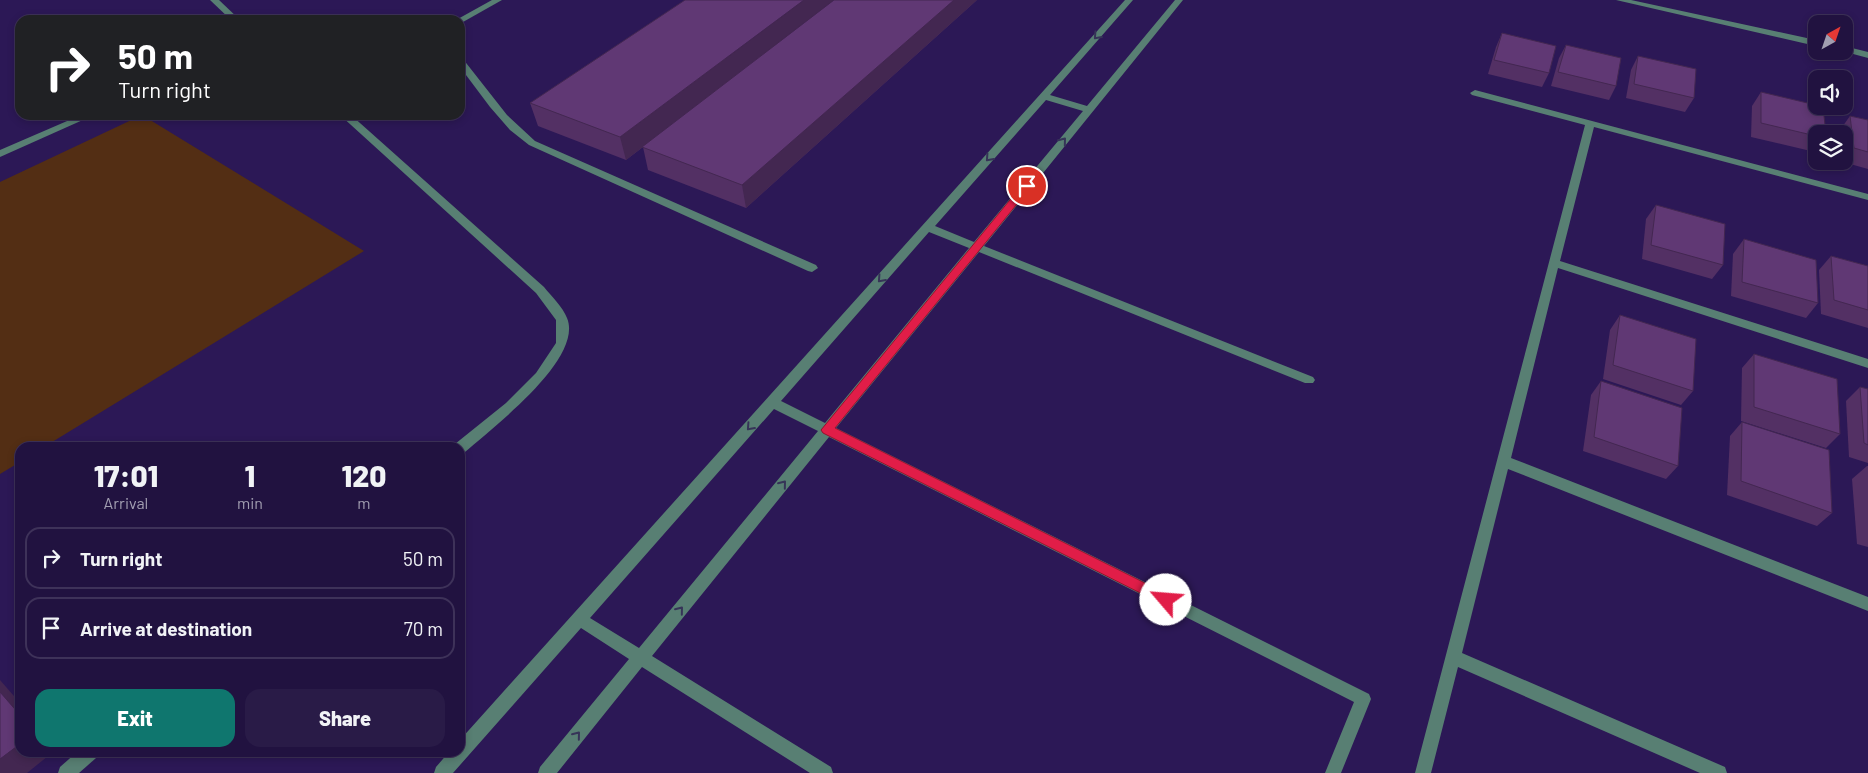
<!DOCTYPE html>
<html lang="en">
<head>
<meta charset="utf-8">
<style>
  body { margin:0; font-family:Barlow,sans-serif; background:#291b47; color:#f1f3f6; height:100vh; display:flex; flex-direction:column; font-size:19px; white-space:nowrap }
  * { box-sizing:border-box; margin:0 }
  p { font-size:16px; color:#a29eb1 }
  .icon { flex:none; width:28px; height:28px; fill:none; stroke:currentColor; stroke-width:2; stroke-linecap:round; stroke-linejoin:round }
  .map { position:relative; flex:1; overflow:hidden }
  .drawer { position:absolute; left:15px; top:442px; width:450px; height:315px; display:flex; flex-direction:column; background:#211240; border-radius:15px; box-shadow:0 2px 8px #0003,0 0 0 1px #3e3259 }
  .drawer>* { flex:none }
  .guide { position:absolute; left:15px; top:15px; width:450px; height:105px; border-radius:15px; box-shadow:0 2px 8px #0003,0 0 0 1px #3e3259; background:#202124; color:#fff; overflow:hidden }
  .needle { width:32px; rotate:40deg }
  .buttons { position:absolute; left:1808px; top:15px; display:grid; gap:10px }
  .buttons a { display:grid; place-items:center; width:45px; height:45px; border-radius:10px; background:#211240; box-shadow:0 2px 8px #0003,0 0 0 1px #3e3259; font-size:25px }
  .pin { position:absolute; display:grid; place-items:center; width:42px; height:42px; color:#fff; margin:-21px; border:2px solid #fff; border-radius:50%; box-shadow:0 1px 5px #0007 }
  .me { position:absolute; width:55px; margin:-28px; rotate:297deg; stroke-linejoin:round; filter:drop-shadow(0 0 4px #0008) }
  .turn { display:flex; align-items:center; gap:18px; height:105px; padding:0 20px; font-size:22px }
  .turn .icon { width:65px; height:65px; stroke-width:2.5 }
  .turn b { display:block; font-size:35px; line-height:42px }
  .eta { display:flex; justify-content:space-evenly; align-items:center; height:85px; text-align:center }
  .eta b { font-size:30px; font-weight:800; line-height:35px }
  .action { display:flex; gap:10px; margin-top:auto; padding:10px 20px }
  .action a { flex:1; height:58px; border-radius:15px; background:#0f766e; color:#fff; font-size:20px; font-weight:800; line-height:58px; text-align:center }
  .action a+a { background:#291b47; color:#f1f3f6 }
  ul { padding:0; list-style:none }
  li { display:flex; align-items:center; gap:15px; height:62px; margin:0 10px 8px; padding:0 10px; border:2px solid #3e3259; border-radius:15px }
  li div { flex:1 }
  li b { display:block; font-size:19px }
  li em { font-style:normal }
  .map>svg:first-child { display:block }
</style>
</head>
<body>
<div class="map">
<svg width="1868" height="773" viewBox="0 0 1868 773">
  <rect width="100%" height="100%" fill="#2c1856"/>
  <!-- green -->
  <polygon fill="#532e14" points="142,115 364,251 44,447 20,448 20,462 0,474 0,182"/>
  <g fill="none" stroke-linecap="round" stroke-linejoin="round">
    <!-- minor -->
    <g fill="#587f73" fill-rule="evenodd">
      <polygon points="210,0 219,0 240,20 231,20"/>
      <polygon points="492,0 502,0 463,22 456,20"/>
      <path d="M1125 0H1133L1050 95 1087 106 1175 0H1183L984 246 1313 377 1315 380 1313 383H1305L979 252 836 428 1369 694 1371 699 1341 773H1325L1354 702 829 437 652 656 831 767 833 773H810L642 667 557 773H538L540 767 629 659 581 628 453 773H434L436 767 449 752H460V740ZM1046 100 1083 111 974 242 935 226ZM929 232 969 248 825 423 781 401ZM774 409 818 431 639 648 590 618Z"/>
      <polygon points="1616,0 1631,0 1816,40 1816,46"/>
      <polygon points="1844,46 1868,52 1868,58 1842,51"/>
      <polygon points="460,58 463,59 507,115 535,141 816,265 818,268 812,272 808,271 529,145 510,130 490,107 460,67"/>
      <polygon points="1475,90 1868,194 1868,200 1594,127 1560,261 1868,359 1868,368 1558,268 1511,458 1868,597 1868,611 1508,469 1462,653 1725,767 1727,773 1700,773 1458,667 1431,773 1415,773 1585,125 1472,95 1470,93"/>
      <polygon points="81,115 94,115 0,157 0,150"/>
      <path d="M340 115H351L544 287C551 296 563 307 567 318 584 359 492 428 465 452L460 453V448H454L455 444 506 403 536 373 556 343V320L536 293Z"/>
      <polygon points="77,752 98,752 96,758 79,773 58,773 60,767"/>
    </g>
  </g>
  <!-- wall -->
  <g fill="#533064">
    <polygon points="977,0 746,208 648,170 643,147 626,160 538,126 530,103"/>
    <polygon points="1502,33 1549,73 1542,87 1488,74 1496,47"/>
    <polygon points="1566,45 1616,86 1609,100 1551,86 1559,58"/>
    <polygon points="1638,56 1694,98 1685,112 1626,98 1631,70"/>
    <polygon points="1761,92 1816,134 1816,151 1815,152 1751,137 1752,106"/>
    <polygon points="1850,116 1868,120 1868,169 1843,162 1842,161 1844,161 1844,134 1840,134 1840,130"/>
    <polygon points="1656,205 1723,265 1712,279 1642,259 1646,219"/>
    <polygon points="1744,239 1818,303 1806,318 1731,296 1733,254"/>
    <polygon points="1831,256 1868,266 1868,328 1821,314 1819,270"/>
    <polygon points="1620,315 1693,391 1681,405 1603,379 1610,330"/>
    <polygon points="1754,354 1840,434 1826,448 1741,421 1742,368"/>
    <polygon points="1601,381 1678,466 1666,479 1583,451 1591,395"/>
    <polygon points="1860,387 1868,389 1868,463 1849,457 1846,401"/>
    <polygon points="1742,422 1832,513 1817,526 1727,495 1730,436"/>
    <polygon points="1867,466 1868,466 1868,547 1857,544 1852,479"/>
  </g>
  <!-- shaded-wall -->
  <g fill="#432751">
    <polygon points="804,0 834,0 626,160 620,137"/>
    <polygon points="954,0 977,0 746,208 742,185"/>
    <polygon points="0,680 20,703 20,715 0,692"/>
    <polygon points="20,744 20,752 53,752 27,773 0,773 0,759"/>
  </g>
  <!-- building -->
  <g fill="#603874" stroke="#432751">
    <polygon points="685,0 804,0 620,137 530,103"/>
    <polygon points="834,0 954,0 742,185 642,147"/>
    <polygon points="1502,33 1556,46 1549,73 1494,60"/>
    <polygon points="1566,45 1621,58 1616,86 1558,72"/>
    <polygon points="1638,56 1696,69 1694,98 1634,84"/>
    <polygon points="1761,92 1816,105 1816,106 1823,107 1826,134 1816,134 1816,136 1761,123"/>
    <polygon points="1850,116 1868,120 1868,152 1854,148"/>
    <polygon points="1656,205 1725,224 1723,265 1651,245"/>
    <polygon points="1744,239 1816,260 1818,303 1742,282"/>
    <polygon points="1831,256 1868,266 1868,310 1834,300"/>
    <polygon points="1620,315 1696,339 1693,391 1613,365"/>
    <polygon points="1754,354 1837,379 1840,434 1754,407"/>
    <polygon points="1601,381 1682,408 1678,466 1594,437"/>
    <polygon points="1860,387 1868,389 1868,445 1864,443"/>
    <polygon points="1742,422 1829,450 1832,513 1741,481"/>
    <polygon points="0,692 20,715 20,744 0,759"/>
  </g>
  <!-- one-way arrows -->
  <defs><path id="oneway-chevron" d="M-2-3.5L2.5 0L-2 3.5" fill="none" stroke-width="1.6" stroke-linecap="round" stroke-linejoin="round" transform="scale(1.25)"/></defs>
  <g stroke="#363458">
    <use href="#oneway-chevron" transform="translate(1097 36) rotate(132)"/>
    <use href="#oneway-chevron" transform="translate(1063 141) rotate(-51)"/>
    <use href="#oneway-chevron" transform="translate(989 158) rotate(132)"/>
    <use href="#oneway-chevron" transform="translate(881 279) rotate(132)"/>
    <use href="#oneway-chevron" transform="translate(750 427) rotate(132)"/>
    <use href="#oneway-chevron" transform="translate(783 484) rotate(-51)"/>
    <use href="#oneway-chevron" transform="translate(680 610) rotate(-51)"/>
    <use href="#oneway-chevron" transform="translate(577 735) rotate(-51)"/>
  </g>
  <!-- route -->
  <polygon fill="#e11d48" stroke="#92132f" points="1027,183 1031,186 1030,188 835,428 1171,596 1173,600 1171,604 1166,606 823,433 821,430 1023,184"/>
</svg>
<div class="buttons">
<a><svg class="needle" viewBox="-14 -14 28 28"><path d="M0-13l5 13h-10z" fill="#e53935"/><path d="M0 13l5-13h-10z" fill="#a29eb1"/></svg></a>
<a><svg class="icon" aria-label="sound" viewBox="0 0 24 24"><path d="M4 9h4l5-4v14l-5-4H4zM17 9q2 3 0 6"/></svg></a>
<a><svg class="icon" aria-label="layers" viewBox="0 0 24 24"><path d="M12 4l9 5-9 5-9-5zM3 14l9 5 9-5"/></svg></a>
</div>
<div class="pin" style="left:1027px;top:186px;background:#d93025"><svg class="icon" aria-label="arrive" viewBox="0 0 24 24"><path d="M6 21V4h12l-3 4 3 4H6"/></svg></div>
<svg class="me" style="left:1166px;top:600px" viewBox="-20 -20 40 40"><circle r="19" fill="#fff"/><path d="M0-13L10 11 0 6-10 11z" fill="#e11d48"/></svg>
<div class="guide">
<div class="turn"><svg class="icon" aria-label="right" viewBox="0 0 24 24"><path d="M7 20v-9h11M14 6l5 5-5 5"/></svg><div><b>50 m</b>Turn right</div></div>
</div>
<section class="drawer">
<div class="eta">
<div><b>17:01</b><p>Arrival</p></div>
<div><b>1</b><p>min</p></div>
<div><b>120</b><p>m</p></div>
</div>
<ul>
<li><svg class="icon" aria-label="right" viewBox="0 0 24 24"><path d="M7 20v-9h11M14 6l5 5-5 5"/></svg><div><b>Turn right</b></div><em>50 m</em></li>
<li><svg class="icon" aria-label="arrive" viewBox="0 0 24 24"><path d="M6 21V4h12l-3 4 3 4H6"/></svg><div><b>Arrive at destination</b></div><em>70 m</em></li>
</ul>
<div class="action"><a>Exit</a><a>Share</a></div>
</section>
</div>
</body>
</html>
